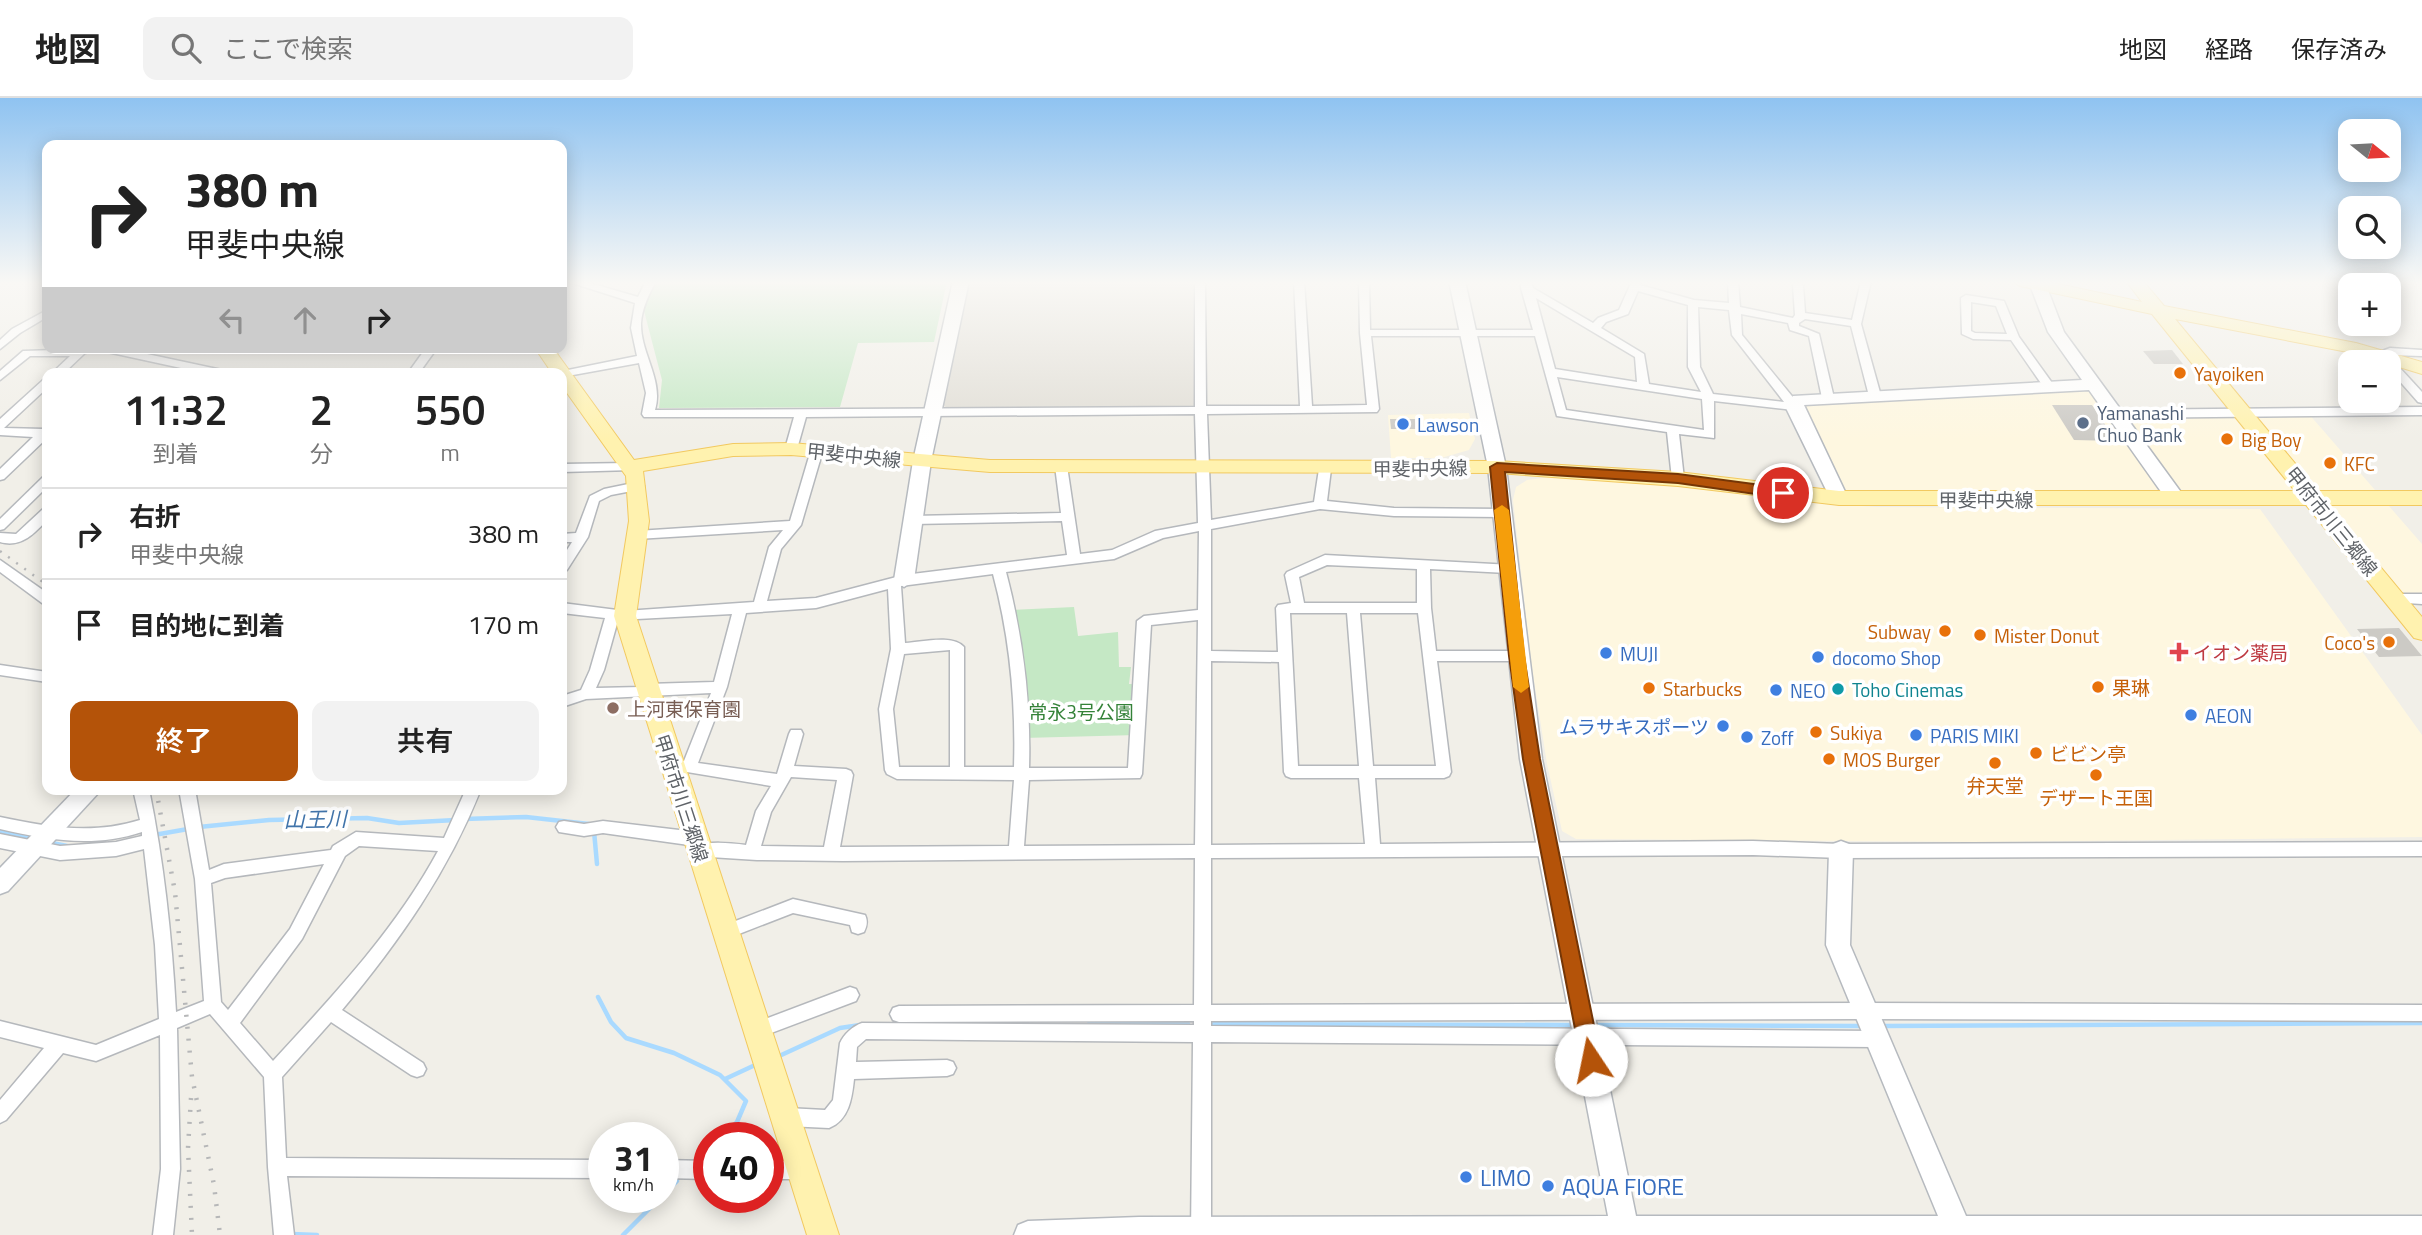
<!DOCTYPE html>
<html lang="ja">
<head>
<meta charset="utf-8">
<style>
  body { margin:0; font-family:"Titillium Web","Noto Sans JP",sans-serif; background:#f2f2f2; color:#222; height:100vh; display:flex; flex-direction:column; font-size:26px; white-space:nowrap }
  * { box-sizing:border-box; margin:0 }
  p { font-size:23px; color:#767676 }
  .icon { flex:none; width:38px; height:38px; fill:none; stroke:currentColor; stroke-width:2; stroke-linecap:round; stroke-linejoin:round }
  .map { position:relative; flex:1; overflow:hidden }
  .sheet { position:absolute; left:42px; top:270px; width:525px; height:427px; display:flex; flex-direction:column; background:#fff; border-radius:14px; box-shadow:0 4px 18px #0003 }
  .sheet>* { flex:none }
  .banner { position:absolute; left:42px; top:42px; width:525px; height:214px; border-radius:14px; box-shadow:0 4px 18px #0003; background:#fff; color:#222; overflow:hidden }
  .needle { width:46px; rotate:108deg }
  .fabs { position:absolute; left:2338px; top:21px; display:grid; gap:14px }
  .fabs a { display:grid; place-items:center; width:63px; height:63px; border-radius:14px; background:#fff; box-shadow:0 4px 18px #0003; font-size:35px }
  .speed { position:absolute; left:588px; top:1024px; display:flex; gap:14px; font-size:35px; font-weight:700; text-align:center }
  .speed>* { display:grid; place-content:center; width:91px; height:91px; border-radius:50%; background:#fff; box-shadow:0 4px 18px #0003; line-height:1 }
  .speed small { font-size:18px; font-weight:400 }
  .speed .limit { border:10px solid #d22; background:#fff; color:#111 }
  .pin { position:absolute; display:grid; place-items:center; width:60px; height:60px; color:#fff; margin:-30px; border:4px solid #fff; border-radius:50%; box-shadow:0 2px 7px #0007 }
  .me { position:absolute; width:77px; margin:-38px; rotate:349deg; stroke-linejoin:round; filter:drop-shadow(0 0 5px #0008) }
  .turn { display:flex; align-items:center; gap:24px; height:147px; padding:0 28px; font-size:32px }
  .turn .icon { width:91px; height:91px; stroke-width:2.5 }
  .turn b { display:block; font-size:49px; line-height:60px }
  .lanes { display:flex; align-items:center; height:66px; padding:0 28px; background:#0003; justify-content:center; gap:35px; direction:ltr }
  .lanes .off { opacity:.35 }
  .eta { display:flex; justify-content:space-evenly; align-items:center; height:119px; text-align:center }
  .eta b { font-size:42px; font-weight:600; line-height:49px }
  .primary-button { display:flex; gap:14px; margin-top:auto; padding:14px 28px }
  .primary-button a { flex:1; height:80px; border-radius:14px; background:#b45309; color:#fff; font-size:28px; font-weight:600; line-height:80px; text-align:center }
  .primary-button a+a { background:#f2f2f2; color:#222 }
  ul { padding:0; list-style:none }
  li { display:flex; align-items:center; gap:21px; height:91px; padding:0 28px; border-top:2px solid #e0e0e0 }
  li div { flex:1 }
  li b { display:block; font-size:26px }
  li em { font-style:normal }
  header { display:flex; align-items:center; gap:42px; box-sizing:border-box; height:98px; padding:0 35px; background:#fff; border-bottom:2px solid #e0e0e0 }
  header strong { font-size:33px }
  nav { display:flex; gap:38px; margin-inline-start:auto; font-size:24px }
  .search { width:490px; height:63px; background:#f2f2f2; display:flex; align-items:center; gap:18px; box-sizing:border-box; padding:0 24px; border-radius:14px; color:#767676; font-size:26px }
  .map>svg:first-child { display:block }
</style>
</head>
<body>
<header>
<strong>地図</strong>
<div class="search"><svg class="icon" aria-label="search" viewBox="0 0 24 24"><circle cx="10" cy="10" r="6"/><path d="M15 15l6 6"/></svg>ここで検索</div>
<nav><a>地図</a><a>経路</a><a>保存済み</a></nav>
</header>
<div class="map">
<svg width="2422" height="1137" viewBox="0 0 2422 1137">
  <rect width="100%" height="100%" fill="#f1efe8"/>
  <!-- commercial -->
  <g fill="#fef7e0">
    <polygon points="2093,287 2114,316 2308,315 2422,446 2422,501 2396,501 2315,401 1839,400 1799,302"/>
    <polygon points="1469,315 1475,341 1469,352 1441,360 1391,360 1388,317"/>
    <polygon points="1551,379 1665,386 1814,405 1877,409 2260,411 2422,637 2422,739 1979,744 1576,741 1562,733 1547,666 1531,564 1513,402 1516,389 1527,382"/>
  </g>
  <!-- education -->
  <polygon fill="#e1ded6" points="969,183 1193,183 1194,309 947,310 942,306"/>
  <!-- green -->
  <g fill="#c5e8c5">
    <polygon points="655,183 947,183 934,244 858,245 840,309 659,310 662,282 643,209"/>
    <polygon points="1074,509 1078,538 1118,534 1119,569 1131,569 1129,586 1140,586 1137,637 1023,640 1011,512"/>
  </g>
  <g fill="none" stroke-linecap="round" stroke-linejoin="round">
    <!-- stream -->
    <g stroke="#aadaff" stroke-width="4.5">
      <polyline points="464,721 526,719 589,726"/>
      <polyline points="199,729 269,722 367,720 399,725 456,722"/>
      <polyline points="594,733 597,766"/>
      <polyline points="0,734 33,741"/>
      <polyline points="154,737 188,731"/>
      <polyline points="47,744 67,748"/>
      <polyline points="598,899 611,924 626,940 674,955 720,977 746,1003 737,1024 722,1040"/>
      <polyline points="1089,926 1188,926"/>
      <polyline points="1214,926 1570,927"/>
      <polyline points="1598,927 1863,928"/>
      <polyline points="1882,928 2422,925"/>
      <polyline points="777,959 840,930 860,927"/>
      <polyline points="725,981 753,968"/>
      <polyline points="702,1058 709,1052"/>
      <polyline points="663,1097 677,1083"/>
      <polyline points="292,1136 317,1137"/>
      <polyline points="623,1137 661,1099"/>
    </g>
  </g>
  <!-- building -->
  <g fill="#cccac5">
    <polygon points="2172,252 2183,266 2154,266 2143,253"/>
    <polygon points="2052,307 2092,307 2116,343 2074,342"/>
    <polygon points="1390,321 1415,321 1417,331 1391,331"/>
    <polygon points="2399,530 2422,558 2379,559 2357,531"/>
  </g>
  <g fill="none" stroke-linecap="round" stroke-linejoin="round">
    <defs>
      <g id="street">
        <path d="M566 183H583L638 199 646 183H656C649 196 642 210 641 225 640 255 664 282 655 312L1195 309V183H1205L1206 308H1300L1294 183H1304L1312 308 1367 307 1360 235 1359 183H1369L1370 232H1533L1521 190V183H1531L1533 190 1593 225 1598 220 1619 212 1632 183H1642L1640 187 1694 202 1729 205 1728 183H1738L1740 209 1793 220 1795 217 1793 187 1798 184 1803 187 1805 215 1852 222 1861 183H1871L1861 226 1881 298 1879 301H1871L1869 298 1851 228 1805 221 1799 225V228L1819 236 1834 300 1828 304 1822 300 1809 238 1790 232 1788 225 1741 216 1742 237 1800 308 1794 312 1714 303V340L1679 336 1684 381 1678 385 1672 381 1667 334 1557 318 1535 238H1371L1379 311 1377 314 1207 316 1211 422 1314 404 1319 371 1325 367 1331 371 1327 403 1394 410 1502 411 1508 415 1502 419 1394 418 1320 411 1211 431V553L1278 554 1276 510 1278 507 1291 505 1285 477 1287 474 1325 457 1512 467 1514 470 1512 473 1507 475 1430 471 1431 510 1436 553H1517L1524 558 1517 563H1437L1451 674 1449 678 1444 680H1375L1380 746 1753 743 1841 746 2422 744V758L1841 760 1753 757 1211 760V907L1863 905 2422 907V923L1863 921 1211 923V928L1876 933 1882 935 1885 941 1882 947 1876 949 1211 944V1137H1191L1193 944 866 941 857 949 856 964 947 962 953 964 956 970 953 976 947 978 854 981C852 1000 849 1022 829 1030L787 1028 781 1025 778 1019 781 1013 787 1010 825 1012 833 1002 840 945C844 936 853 928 862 925L1194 927V923L899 924 893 922 890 916 893 910 899 908 1194 907 1195 760 843 763 757 762 694 758 692 753 694 748C711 743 729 745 746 747L756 713 771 688 675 672 673 668 675 664 684 663 711 595 586 601 562 609V598L581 592 590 572 605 520 562 515V505L625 513 754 504 769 449 783 432 637 441 631 437 637 433 790 423 811 352 817 348 823 352 801 427 781 451 767 503 816 500 904 477 1067 457 1062 423 913 426 907 422 913 418 1061 415 1055 368 1061 364 1067 368 1080 456 1112 452 1155 433 1198 425 1195 316 806 319 797 351 791 355 785 351 794 319H644L642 316 646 295 639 265 562 279V275L558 274 637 258 631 230 635 205ZM1638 193 1688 207V269L1701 294 1649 286 1644 256 1601 230 1606 224 1628 216ZM1536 200 1635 259 1637 284 1555 271ZM1698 209 1729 212 1732 237 1784 304 1713 296 1700 269ZM1557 279 1702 301 1704 332 1566 312ZM1199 433 1198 512 1144 518 1137 523 1128 670H1029C1031 603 1023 539 1006 474L1114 461 1163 440ZM1327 467 1417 471V505H1304L1299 479ZM993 476C1010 540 1016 603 1014 669H964V549C953 536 921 544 905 545L901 488ZM888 491 891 551 879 611 885 672 887 676 897 681 1014 682 1009 748 840 749 853 677 851 673 846 671 794 668 803 636 801 632H791L789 636 777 676 698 665 727 589 746 515 816 510ZM1290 515H1347L1359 668H1298ZM1360 515H1418L1436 668H1373ZM732 516 714 584 647 586 641 589 596 590 604 572 618 522ZM1198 522 1195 747 1024 748 1029 682 1140 680 1142 676 1151 527ZM950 552V669H899L893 611 904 556ZM1211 563 1279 564 1284 674 1286 678 1291 680H1359L1365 746 1211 747ZM791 679 837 682 824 749 761 748 771 714Z"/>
        <path d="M1966 197 2004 203 2019 239 2055 289 2053 291H2045L2011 242 1973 241 1962 236 1961 200ZM1971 204 1996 208 2007 236 1975 235 1971 233Z"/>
        <polygon points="47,212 47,219 20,235 0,251 0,242 12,231"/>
        <polygon points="119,250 222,272 227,275 204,275 98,252 85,255 64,275 52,275 70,258 30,258 0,282 0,273 23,253"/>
        <polygon points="426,250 437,250 419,275 408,275"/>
        <polygon points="2390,250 2422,252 2422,258 2388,257 2422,294 2422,305 2418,304 2389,271 2389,264 2382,264 2374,256"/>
        <polygon points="47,281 47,290 4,330 44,331 47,332 47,340 4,381 0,382 0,371 33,339 0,337 0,321 43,282"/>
        <polygon points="2422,309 2422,317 2114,320 2108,316 2114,312"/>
        <polygon points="629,365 633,366 635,369 633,372 562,374 562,366"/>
        <polygon points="47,378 47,389 4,431 0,432 0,421 43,379"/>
        <polygon points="638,384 642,385 644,388 642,391 611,397 599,403 588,439 567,472 562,474 562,460 572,444 562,444 562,436 576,435 590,398 604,391"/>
        <path d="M47 410V422C34 436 21 450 0 444V435L16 436 43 411Z"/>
        <polygon points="0,462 47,495 47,507 42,505 0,474"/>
        <polygon points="2396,496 2422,496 2422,506 2391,504 2389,501"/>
        <polygon points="0,567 47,574 47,584 0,577"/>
        <path d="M133 691H149C164 765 172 839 176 914L204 903 195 781 179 691H195L209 772 224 766 331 752 333 748 356 734 444 740 466 691H481C448 774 399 844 342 912L423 965 426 971 423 977 417 979 411 977 331 924 282 979 286 1060 604 1062V1080L287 1078 294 1137H274L268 1069 264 979 210 916 177 930 180 1071 173 1137H153L161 1071 160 937 96 963 63 955 6 1022 0 1025V1002L44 950 0 939V923L96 947 159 921 155 847 144 751 116 758 60 762 0 750V736L60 748 116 744 142 738V734C93 750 49 742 0 731V719C48 729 92 737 140 722ZM359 748 438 753C396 831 333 898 273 963L240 925 302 841 345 758ZM324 766 290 831 228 912 221 904 211 785 225 780Z"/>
        <polygon points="564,723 584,726 603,723 696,734 702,736 704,741 702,746 696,748 603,735 584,738 559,734 556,729 559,724"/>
        <path d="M793 801 865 817C868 823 867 828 864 834L858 836 852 834 850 827 793 815 726 841 720 839 718 834 720 829Z"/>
        <polygon points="850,889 856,891 859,897 856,903 758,940 752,938 749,932 752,926"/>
        <polygon points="663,1062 709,1063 709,1081 663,1080"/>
        <polygon points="768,1063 802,1063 809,1065 811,1072 809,1079 802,1081 768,1081"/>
      </g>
      <g id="secondary">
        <polygon points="953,183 969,183 931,363 914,482 904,489 894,482 913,363"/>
        <polygon points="1449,183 1465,183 1506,369 1542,661 1636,1118 1938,1118 1826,847 1829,753 1833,746 1841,743 1849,746 1853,753 1850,847 1966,1118 2422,1118 2422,1137 1014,1137 1018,1127 1028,1123 1139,1119 1608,1118 1520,661 1488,369"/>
        <polygon points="2032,184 2044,184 2046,187 2064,234 2183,397 2185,401 2183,405 2169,405 2089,292 1804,307 1848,400 1846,404 1832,404 1785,308 1793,298 2082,282 2048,234 2030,187"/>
        <polygon points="76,691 102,691 8,793 0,796 0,770"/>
      </g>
      <polygon id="primary" points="2012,183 2044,183 2142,204 2126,183 2143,183 2164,208 2356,245 2422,264 2422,276 2353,255 2175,221 2318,393 2422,393 2422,407 2329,407 2422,519 2422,542 2414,540 2306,407 1839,407 1678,388 1497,375 990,374 791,357 733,358 643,373 649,423 636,518 839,1137 807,1137 614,518 629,423 626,378 562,288 562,275 552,275 535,250 553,250 634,362 733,346 791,345 990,362 1497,363 1678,374 1839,393 2295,393 2152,216 2020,188"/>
    </defs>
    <!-- street casing -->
    <use href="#street" stroke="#b5b8bc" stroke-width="3"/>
    <!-- secondary casing -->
    <use href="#secondary" stroke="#b6babf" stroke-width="3"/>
    <!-- primary casing -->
    <use href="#primary" stroke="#f2c960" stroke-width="2"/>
    <!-- street -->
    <use href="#street" fill="#fff" fill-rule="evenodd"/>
    <!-- secondary -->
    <use href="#secondary" fill="#fff" fill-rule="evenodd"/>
    <!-- primary -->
    <use href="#primary" fill="#fff2af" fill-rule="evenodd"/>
    <!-- rail-far1 -->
    <polyline stroke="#b6b7b8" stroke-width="2.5" stroke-dasharray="2 8" stroke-linecap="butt" points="0,453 47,487"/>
    <!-- rail -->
    <g stroke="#b6b7b8" stroke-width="4.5" stroke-dasharray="2 10" stroke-linecap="butt">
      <polyline points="156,691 175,794 192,979 214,1087 220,1137"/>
      <polyline points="191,1000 188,1050 192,1137"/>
    </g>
  </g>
  <!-- sky -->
  <linearGradient id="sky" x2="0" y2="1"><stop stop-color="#8fc3f1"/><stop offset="0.54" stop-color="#f9f8f5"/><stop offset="1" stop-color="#f9f8f5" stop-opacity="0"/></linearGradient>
  <rect width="2422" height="342" fill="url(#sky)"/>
  <!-- route -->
  <polygon fill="#b45309" stroke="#753606" stroke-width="2" points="1497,365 1678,376 1783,390 1790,395 1783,400 1678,385 1505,374 1524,558 1540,661 1601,962 1598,969 1591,972 1584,969 1581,962 1523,661 1509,558 1490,369"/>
  <!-- slow -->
  <polygon fill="#f59e0b" points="1502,407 1509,412 1529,589 1521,595 1513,589 1494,412"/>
  <!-- markers -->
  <g fill="#e8710a" stroke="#fff" stroke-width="2.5">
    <circle cx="2180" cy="275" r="7"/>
    <circle cx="2227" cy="341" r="7"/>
    <circle cx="2330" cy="365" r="7"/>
    <circle cx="1945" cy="533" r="7"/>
    <circle cx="1980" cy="537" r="7"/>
    <circle cx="2389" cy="544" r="7"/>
    <circle cx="2098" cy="589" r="7"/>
    <circle cx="1649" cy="590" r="7"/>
    <circle cx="1816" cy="634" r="7"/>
    <circle cx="2036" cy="655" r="7"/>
    <circle cx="1829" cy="661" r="7"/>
    <circle cx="1995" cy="665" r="7"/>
    <circle cx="2096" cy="677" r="7"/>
  </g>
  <circle fill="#5c6f8a" stroke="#fff" stroke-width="2.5" cx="2083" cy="325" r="7"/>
  <g fill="#3f7fe0" stroke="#fff" stroke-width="2.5">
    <circle cx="1403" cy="326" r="7"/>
    <circle cx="1606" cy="555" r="7"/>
    <circle cx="1818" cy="559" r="7"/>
    <circle cx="1776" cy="592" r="7"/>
    <circle cx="2191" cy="617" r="7"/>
    <circle cx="1723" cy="628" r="7"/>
    <circle cx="1916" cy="637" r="7"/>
    <circle cx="1747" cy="639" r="7"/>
    <circle cx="1466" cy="1079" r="7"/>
    <circle cx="1548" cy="1088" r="7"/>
  </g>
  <path fill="#e0444e" stroke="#fff" stroke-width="2.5" d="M2175.5 543.5h7v7h7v7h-7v7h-7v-7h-7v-7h7z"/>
  <circle fill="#0f9aa8" stroke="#fff" stroke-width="2.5" cx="1838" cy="591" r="7"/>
  <circle fill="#8d6e63" stroke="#fff" stroke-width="2.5" cx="613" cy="610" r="7"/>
  <g text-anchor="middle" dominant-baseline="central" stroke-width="7" stroke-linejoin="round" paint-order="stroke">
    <!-- food labels -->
    <g font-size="19" fill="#c56008" stroke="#fff" text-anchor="start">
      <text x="2194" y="275">Yayoiken</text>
      <text x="2241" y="341">Big Boy</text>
      <text x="2344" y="365">KFC</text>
      <text x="1931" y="533" text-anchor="end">Subway</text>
      <text x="1994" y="537">Mister Donut</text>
      <text x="2375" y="544" text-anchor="end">Coco's</text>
      <text x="2112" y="589">果琳</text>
      <text x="1663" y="590">Starbucks</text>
      <text x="1830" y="634">Sukiya</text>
      <text x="2050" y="655">ビビン亭</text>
      <text x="1843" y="661">MOS Burger</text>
      <text x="1995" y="687" text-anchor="middle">弁天堂</text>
      <text x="2096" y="699" text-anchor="middle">デザート王国</text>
    </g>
    <!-- service labels -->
    <g font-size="19" fill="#4e5e75" stroke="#fff" text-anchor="start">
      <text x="2097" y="314">Yamanashi<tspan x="2097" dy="22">Chuo Bank</tspan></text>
    </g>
    <!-- shop labels -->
    <g font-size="19" fill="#366cbe" stroke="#fff" text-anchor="start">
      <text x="1417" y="326">Lawson</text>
      <text x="1620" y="555">MUJI</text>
      <text x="1832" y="559">docomo Shop</text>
      <text x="1790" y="592">NEO</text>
      <text x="2205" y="617">AEON</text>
      <text x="1709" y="628" text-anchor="end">ムラサキスポーツ</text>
      <text x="1930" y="637">PARIS MIKI</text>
      <text x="1761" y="639">Zoff</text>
    </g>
    <!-- street labels -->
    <g font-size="19" fill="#5f6368" stroke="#fff">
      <text transform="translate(854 357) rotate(6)">甲斐中央線</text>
      <text transform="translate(1420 370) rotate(-1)">甲斐中央線</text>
      <text x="1986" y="401">甲斐中央線</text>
      <text transform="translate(2332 423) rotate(51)">甲府市川三郷線</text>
      <text transform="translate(682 700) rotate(72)">甲府市川三郷線</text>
    </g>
    <!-- health labels -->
    <g font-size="19" fill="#be3a42" stroke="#fff" text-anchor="start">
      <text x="2193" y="554">イオン薬局</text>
    </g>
    <!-- culture labels -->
    <g font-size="19" fill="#0d838f" stroke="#fff" text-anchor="start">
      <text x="1852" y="591">Toho Cinemas</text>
    </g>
    <!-- education labels -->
    <g font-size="19" fill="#785e54" stroke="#fff" text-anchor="start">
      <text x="627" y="610">上河東保育園</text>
    </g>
    <!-- park labels -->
    <g font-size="19" fill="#348238" stroke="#fff">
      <text x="1081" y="613">常永3号公園</text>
    </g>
    <!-- water labels -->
    <g font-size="21" font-style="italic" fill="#4174aa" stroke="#fff">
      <text transform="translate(315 721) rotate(-1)">山王川</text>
    </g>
    <!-- near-shop labels -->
    <g font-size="23" fill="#366cbe" stroke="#fff" text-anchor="start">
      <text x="1480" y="1079">LIMO</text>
      <text x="1562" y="1088">AQUA FIORE</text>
    </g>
  </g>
</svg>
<div class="fabs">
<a><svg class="needle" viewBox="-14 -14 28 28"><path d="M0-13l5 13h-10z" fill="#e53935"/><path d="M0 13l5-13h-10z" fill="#767676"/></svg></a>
<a><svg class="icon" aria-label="search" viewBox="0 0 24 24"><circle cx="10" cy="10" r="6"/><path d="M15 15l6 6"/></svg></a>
<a>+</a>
<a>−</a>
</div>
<div class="speed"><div>31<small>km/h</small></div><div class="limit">40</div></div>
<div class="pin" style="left:1783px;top:395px;background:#d93025"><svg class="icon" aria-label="arrive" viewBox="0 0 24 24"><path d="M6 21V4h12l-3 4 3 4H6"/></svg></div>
<svg class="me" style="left:1591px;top:962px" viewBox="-20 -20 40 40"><circle r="19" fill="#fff"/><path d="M0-13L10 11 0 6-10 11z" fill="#b45309"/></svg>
<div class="banner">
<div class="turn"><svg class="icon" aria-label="right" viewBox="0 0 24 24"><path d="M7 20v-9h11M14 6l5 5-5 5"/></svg><div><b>380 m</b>甲斐中央線</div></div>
<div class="lanes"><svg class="icon off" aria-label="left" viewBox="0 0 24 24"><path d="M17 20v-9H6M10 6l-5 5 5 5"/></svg><svg class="icon off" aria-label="ahead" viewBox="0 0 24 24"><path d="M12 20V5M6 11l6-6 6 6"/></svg><svg class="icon" aria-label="right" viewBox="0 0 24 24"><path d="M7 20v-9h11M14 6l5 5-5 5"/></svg></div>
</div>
<section class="sheet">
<div class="eta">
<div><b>11:32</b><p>到着</p></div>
<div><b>2</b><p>分</p></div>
<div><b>550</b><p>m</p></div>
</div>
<ul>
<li><svg class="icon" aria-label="right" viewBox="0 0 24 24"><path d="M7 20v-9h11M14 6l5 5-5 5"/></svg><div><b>右折</b><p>甲斐中央線</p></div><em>380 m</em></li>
<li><svg class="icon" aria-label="arrive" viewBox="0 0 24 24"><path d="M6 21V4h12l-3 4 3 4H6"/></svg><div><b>目的地に到着</b></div><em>170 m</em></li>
</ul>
<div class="primary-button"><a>終了</a><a>共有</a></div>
</section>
</div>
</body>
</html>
